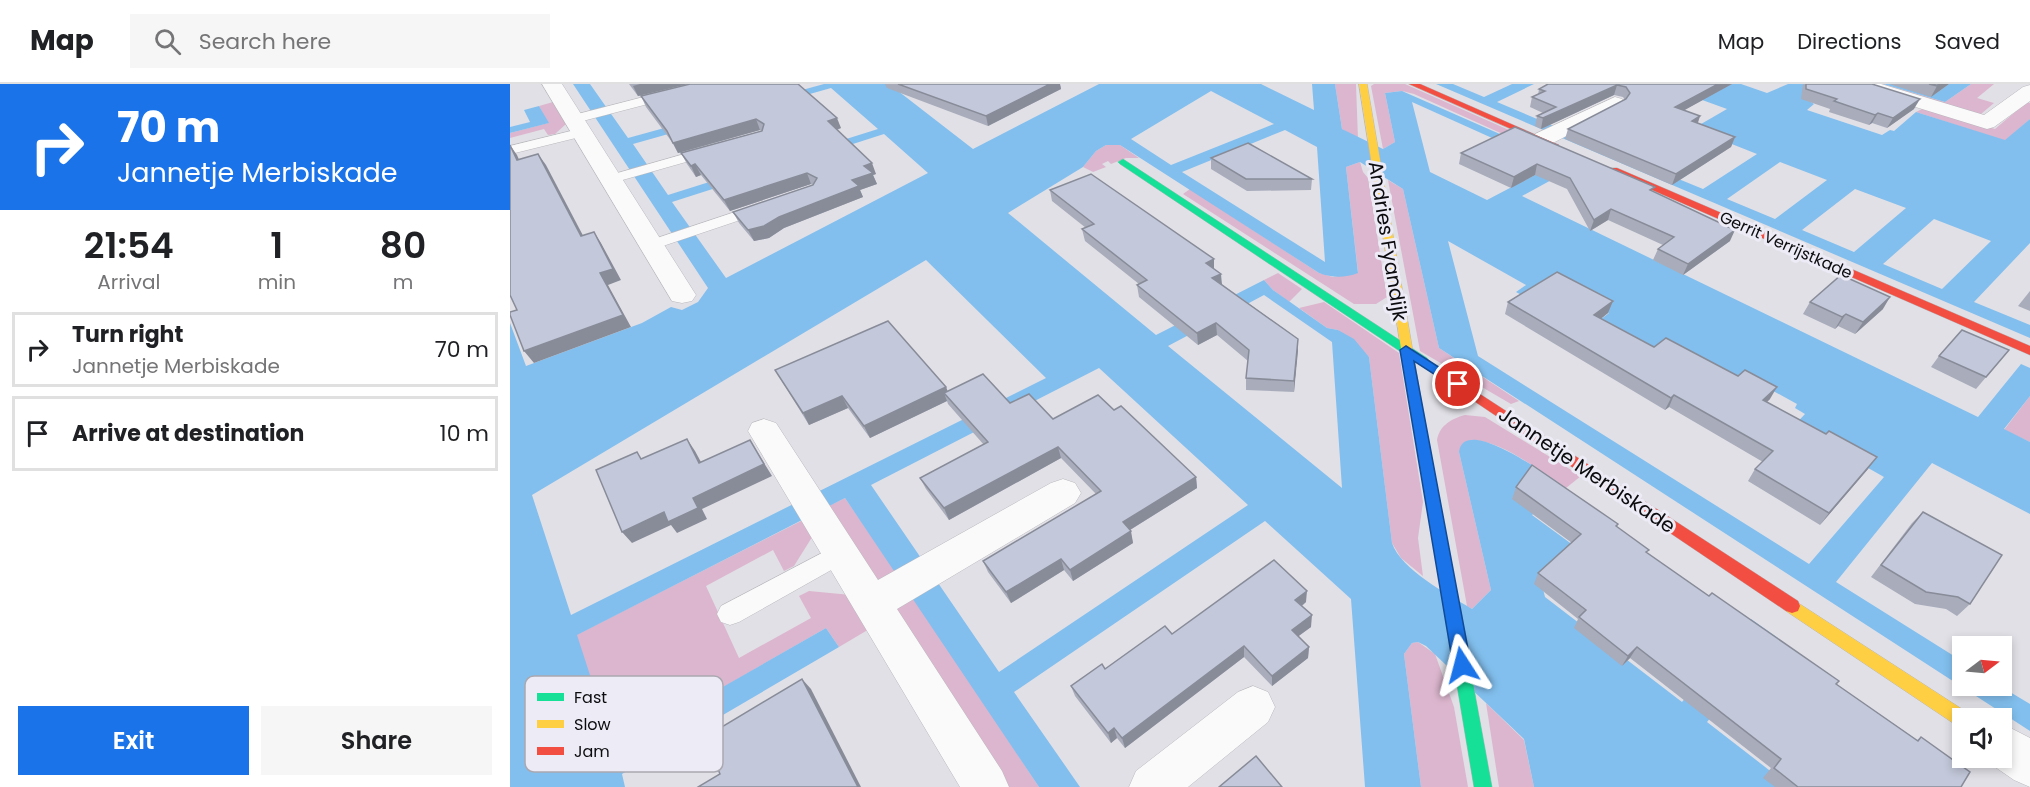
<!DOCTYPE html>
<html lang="en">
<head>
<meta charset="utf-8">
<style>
  body { margin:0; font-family:Poppins,sans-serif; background:#f6f6f6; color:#202124; height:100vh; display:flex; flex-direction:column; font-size:22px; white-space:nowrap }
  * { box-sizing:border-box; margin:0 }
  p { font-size:20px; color:#757577 }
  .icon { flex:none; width:33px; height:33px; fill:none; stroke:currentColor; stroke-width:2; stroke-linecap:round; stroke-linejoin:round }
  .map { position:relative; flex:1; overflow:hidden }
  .details { display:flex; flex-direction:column; background:#fff; width:510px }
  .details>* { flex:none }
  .hud { background:#1a73e8; color:#fff; overflow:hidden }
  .needle { width:39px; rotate:74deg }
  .controls { position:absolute; left:1442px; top:552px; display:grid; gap:12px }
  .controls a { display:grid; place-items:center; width:60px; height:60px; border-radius:0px; background:#fff; box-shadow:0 3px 9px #0003; font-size:30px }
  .pin { position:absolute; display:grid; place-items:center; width:51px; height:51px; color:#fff; margin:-26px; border:3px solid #fff; border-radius:50%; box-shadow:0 2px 6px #0007 }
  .me { position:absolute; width:66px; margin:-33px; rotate:351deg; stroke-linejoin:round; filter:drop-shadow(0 0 4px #0008) }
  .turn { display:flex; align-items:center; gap:21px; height:126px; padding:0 18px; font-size:27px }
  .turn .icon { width:78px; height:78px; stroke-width:2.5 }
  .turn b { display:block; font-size:42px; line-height:51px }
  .eta { display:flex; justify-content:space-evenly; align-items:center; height:102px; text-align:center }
  .eta b { font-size:36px; font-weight:600; line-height:42px }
  .action { display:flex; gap:12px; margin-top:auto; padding:12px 18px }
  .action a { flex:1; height:69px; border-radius:0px; background:#1a73e8; color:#fff; font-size:24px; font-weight:600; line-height:69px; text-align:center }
  .action a+a { background:#f6f6f6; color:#202124 }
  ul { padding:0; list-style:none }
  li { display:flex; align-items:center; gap:18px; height:75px; margin:0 12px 9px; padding:0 6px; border:3px solid #e0e0e0; border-radius:0px }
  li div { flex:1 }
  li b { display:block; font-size:22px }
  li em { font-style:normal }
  header { display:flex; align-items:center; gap:36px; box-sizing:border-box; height:84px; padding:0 30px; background:#fff; border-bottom:2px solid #e0e0e0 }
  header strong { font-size:28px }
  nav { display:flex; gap:33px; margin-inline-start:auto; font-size:21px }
  .search { width:420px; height:54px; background:#f6f6f6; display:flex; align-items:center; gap:15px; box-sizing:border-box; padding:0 21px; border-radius:0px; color:#757577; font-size:22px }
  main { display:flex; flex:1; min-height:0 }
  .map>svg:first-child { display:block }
</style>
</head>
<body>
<header>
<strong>Map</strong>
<div class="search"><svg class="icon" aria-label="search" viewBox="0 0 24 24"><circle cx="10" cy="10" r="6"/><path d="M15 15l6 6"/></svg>Search here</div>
<nav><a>Map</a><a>Directions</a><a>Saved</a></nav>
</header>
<main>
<section class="details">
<div class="hud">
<div class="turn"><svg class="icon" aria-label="right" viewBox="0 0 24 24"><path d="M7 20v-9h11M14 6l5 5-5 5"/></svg><div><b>70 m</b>Jannetje Merbiskade</div></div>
</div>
<div class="eta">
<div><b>21:54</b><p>Arrival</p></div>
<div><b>1</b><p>min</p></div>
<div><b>80</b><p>m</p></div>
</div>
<ul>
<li><svg class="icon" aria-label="right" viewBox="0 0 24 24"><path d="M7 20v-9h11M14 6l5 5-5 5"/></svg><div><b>Turn right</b><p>Jannetje Merbiskade</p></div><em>70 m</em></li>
<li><svg class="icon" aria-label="arrive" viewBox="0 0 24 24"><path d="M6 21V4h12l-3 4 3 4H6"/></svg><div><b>Arrive at destination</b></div><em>10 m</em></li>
</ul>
<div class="action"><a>Exit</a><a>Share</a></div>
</section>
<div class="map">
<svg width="1520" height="703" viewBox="0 0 1520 703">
  <rect width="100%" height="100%" fill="#e1e0e6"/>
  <!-- green -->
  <g fill="#dcb6ce">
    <polygon points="825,0 846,0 848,55 832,45"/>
    <polygon points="864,0 895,0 1033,61 1028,66 904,10 892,7 875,9 885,58 873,65 861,2"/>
    <polygon points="1360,0 1373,0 1435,18 1461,0 1484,0 1467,14 1484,19 1471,30 1464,30"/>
    <polygon points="43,18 56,40 45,50 38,51 34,45 0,54 0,49 38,39 29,22"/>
    <polygon points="1517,18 1520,19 1520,35 1495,57 1406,28 1416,23 1485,45"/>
    <polygon points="596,61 610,61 629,74 616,74 601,80 598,77 592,80 596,83 583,88 573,83 586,67"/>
    <polygon points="850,78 853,88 858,94 877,213 866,220 844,220 673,110 680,105 809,189 823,193 848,188 836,83"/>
    <polygon points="878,96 893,105 929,264 1009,317 1001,320 910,267"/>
    <polygon points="768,189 792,205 779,218 763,206 754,196"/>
    <polygon points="814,218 889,269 913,418 908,454 913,492 891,474 882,459 859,273 828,246 817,244 789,224"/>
    <polygon points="1520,312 1520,358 1494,346"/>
    <path d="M955 331 975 333 1071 392 1056 404C1034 390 982 348 955 358L949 368 981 506 962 525 957 522 927 356C930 341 941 335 955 331Z"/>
    <polygon points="335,414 389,492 367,499 317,423"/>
    <polygon points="295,435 304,450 284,482 274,487 263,466 196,502 229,574 301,534 289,512 299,507 341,511 361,544 329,563 316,544 104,666 66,551"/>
    <polygon points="400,507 529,703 499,703 381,522"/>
    <polygon points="908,558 925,570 944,623 958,703 911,703 894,570 902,559"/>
    <polygon points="976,619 1014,656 1024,703 989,703"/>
  </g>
  <!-- water -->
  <g fill="#82bfee" fill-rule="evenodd">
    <path d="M63 0H80L118 54 314 0H379L463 65 589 0H751L804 26 802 0H825L832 45 873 65 885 58 875 9 892 7 1065 83 1012 112 1468 333 1511 280 1520 284V312L1494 345 1520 358V430L1422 379 1326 498 1452 577V602H1490L1520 620V647L929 264 893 105 850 78 836 83 848 189C835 194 822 194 809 189L610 61H596L586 67 573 83 498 129 646 251 754 196 763 206 817 244 828 246 844 255 859 273 882 459C891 486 938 510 962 525L981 506 949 368C954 329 1042 395 1056 404L1022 431 1063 461 1030 493 1035 513 1172 618 1241 535 1268 554 1197 638 1281 703H1024L1014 655 916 562 908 558 902 559 894 570 911 703H855L841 515 755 437 504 608 570 703H529L335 414 67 551 104 665 316 544 329 563 112 690 115 703H0V239L16 282 132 239 161 223 172 226 188 218 198 204ZM321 4 368 45 158 111 123 60ZM701 7 764 40 661 81 621 55ZM902 18 1042 81V82L977 116 920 88ZM775 46 807 63 815 178 672 88ZM374 50 418 89 216 194 162 118ZM938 157 1016 201 1006 208 1017 214 1043 199 1099 229 1086 239 1213 309 1236 292 1287 320 1285 324 1295 330 1280 346 1300 351 1374 393 1299 480 968 272ZM416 176 536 294 61 531 22 411ZM754 211 822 258 832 404 658 262ZM589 284 738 421 489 588 361 401Z"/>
    <path d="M926 0H943L974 13 1002 0H1024L987 18 1127 77 1217 25 1148 0H1231L1257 9 1278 0H1314L1319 7 1301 18 1304 20 1297 26 1372 51 1380 46 1384 47 1406 28 1495 56 1520 35V159L1464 218 1520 241V254ZM1204 53 1247 70 1193 105 1149 87ZM1270 78 1317 96 1265 135 1217 115ZM1345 105 1396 124 1344 168 1292 146ZM1424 135 1481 157 1432 205 1373 180Z"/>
    <polygon points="1373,0 1392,0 1425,10 1439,0 1461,0 1435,18"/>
    <polygon points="29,22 39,39 0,49 0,43 20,38 14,26"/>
  </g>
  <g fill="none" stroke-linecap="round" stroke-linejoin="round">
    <defs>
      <g id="lane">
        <polygon points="184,0 205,0 203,3 65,39 58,35 60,32"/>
        <polygon points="73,44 78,45 80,48 78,51 5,69 0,68 0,62"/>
        <polygon points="199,63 206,67 204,70 102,99 95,95 97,92"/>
        <polygon points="252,119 257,121 260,124 257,127 147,164 135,164 133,161 135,158"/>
        <polygon points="331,459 339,462 343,469 339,476 229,538 220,541 211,538 207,530 211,522"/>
      </g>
      <g id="street">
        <polygon points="32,0 52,0 186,211 182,217 172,219 162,217"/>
        <polygon points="1341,0 1371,0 1474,31 1513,3 1520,1 1520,17 1484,43 1477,45 1344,4"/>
        <polygon points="1105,13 1112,15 1115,19 1112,23 1041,60 1033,61 1025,60 1022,55 1025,50"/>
        <polygon points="254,335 266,339 368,496 541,399 553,395 565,399 571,409 565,419 387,525 492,687 499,703 450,703 238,347 242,339"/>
        <polygon points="743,602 758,608 765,623 758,638 678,703 619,703 626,687 728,608"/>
        <polygon points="1491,639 1520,654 1520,703 1504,696 1475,676 1474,674 1491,674"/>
      </g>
      <g id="fast">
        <polygon points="613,75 917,274 919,277 917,280 909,280 610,80 608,78"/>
        <polygon points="905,311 911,315 982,703 964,703 899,315"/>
      </g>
      <g id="slow">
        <polygon points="849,0 857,0 911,315 905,319 899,315"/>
        <polygon points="1282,515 1458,629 1461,634 1452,634 1452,644 1446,641 1276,527 1274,522 1276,517"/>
      </g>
      <g id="jam">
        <polygon points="899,0 910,0 1049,61 1042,63"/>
        <polygon points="1101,84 1107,84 1520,262 1520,271 1101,88"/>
        <polygon points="913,273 1288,517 1290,522 1288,527 1282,529 1276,527 909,280 907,277 909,274"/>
      </g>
    </defs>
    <!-- lane casing -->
    <use href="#lane" stroke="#b9b8bc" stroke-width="1"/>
    <!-- street casing -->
    <use href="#street" stroke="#b9b8bc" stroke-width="1"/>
    <!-- fast casing -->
    <use href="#fast" stroke="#b9b8bc" stroke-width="1"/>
    <!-- slow casing -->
    <use href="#slow" stroke="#b9b8bc" stroke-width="1"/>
    <!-- jam casing -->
    <use href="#jam" stroke="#b9b8bc" stroke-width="1"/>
    <!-- lane -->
    <use href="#lane" fill="#fafafb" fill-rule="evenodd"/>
    <!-- street -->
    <use href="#street" fill="#fafafb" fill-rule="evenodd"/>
    <!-- fast -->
    <use href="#fast" fill="#16e098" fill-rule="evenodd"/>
    <!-- slow -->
    <use href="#slow" fill="#ffcf43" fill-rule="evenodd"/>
    <!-- jam -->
    <use href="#jam" fill="#f24e42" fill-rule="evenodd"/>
  </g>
  <!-- wall -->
  <g fill="#a8acbb">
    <polygon points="119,0 178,0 128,12"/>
    <polygon points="375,0 550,0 551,5 478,42 377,4"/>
    <polygon points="1038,0 1222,0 1174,26 1190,32 1188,39 1225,53 1221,63 1162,101 1055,55 1058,45 1115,16 1113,13 1104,11 1031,45 1025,42 1027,32 1033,29 1020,23 1022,13 1028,11 1029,5"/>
    <polygon points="1293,0 1362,0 1404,25 1377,44 1362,39 1359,41 1319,28 1320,25 1291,15"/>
    <polygon points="1379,0 1439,0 1421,13"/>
    <polygon points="131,12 331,44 327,46 366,90 363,91 367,100 350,106 353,113 274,144 259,154 244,157 229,139 223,128 303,101 301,100 220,127 191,91 186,93 177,80 171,69 252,47 250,46 168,69 162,58 136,23"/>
    <polygon points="1005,43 1143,108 1220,157 1173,191 1143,176 1148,165 1153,161 1098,136 1080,147 1057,105 1025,91 1001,104 949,80 951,69"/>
    <polygon points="701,74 802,95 801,106 737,107 701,85"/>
    <polygon points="540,106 704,185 712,200 788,255 784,308 736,306 736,294 738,277 707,251 688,261 629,213 627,201 629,200 575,157 572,145 576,144 542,117"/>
    <polygon points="1520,207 1520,227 1508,222"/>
    <polygon points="1103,217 1098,229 1091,235 1144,263 1260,315 1257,318 1358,385 1310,441 1238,397 1245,385 1253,378 1159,323 1155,326 995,230 998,218"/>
    <polygon points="1300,218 1373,225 1345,250 1328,242 1325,245 1293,230"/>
    <polygon points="1499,266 1466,305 1421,283 1429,272"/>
    <polygon points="265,286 436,303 437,307 500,319 543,335 604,326 686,393 687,404 620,446 623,459 563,497 554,486 501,519 478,488 473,477 586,410 551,374 439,436 416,405 410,394 474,361 438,320 437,317 360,354 338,324 299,341"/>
    <polygon points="1006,403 1108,440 1107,443 1137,469 1407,656 1411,653 1451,703 1265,703 1253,694 1261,684 1120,574 1112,582 1064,544 1068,535 1024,500 1028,489 1062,459 1002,415"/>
    <polygon points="1413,428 1460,520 1447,532 1436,525 1405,520 1361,493 1402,439"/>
    <polygon points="796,518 792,522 801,543 788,552 799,563 798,574 762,602 734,573 615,664 607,654 601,659 565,612 561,602 662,550"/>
  </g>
  <!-- shaded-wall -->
  <g fill="#888c99">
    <polygon points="130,0 178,0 128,12 123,2"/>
    <polygon points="540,0 550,0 551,5 478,42 476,32"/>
    <polygon points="1208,0 1222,0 1162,33 1165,23"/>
    <polygon points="1430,0 1439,0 1421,13 1427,2"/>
    <polygon points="1107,1 1104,11 1031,45 1033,34"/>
    <polygon points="1410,15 1404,25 1377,44 1383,34"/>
    <polygon points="1368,29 1362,39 1359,41 1365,31"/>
    <polygon points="1190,32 1186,43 1182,37"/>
    <polygon points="327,34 331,44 322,47 318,37"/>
    <polygon points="246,35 250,46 168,69 163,59"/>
    <polygon points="1225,53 1221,63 1162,101 1166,90"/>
    <polygon points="0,61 7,71 14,87 7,76"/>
    <polygon points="28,70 36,81 79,163 71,152"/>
    <polygon points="362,79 366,90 363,91 367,100 350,106 353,113 274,144 259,154 244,157 238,146 269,133 342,96 354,82"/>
    <polygon points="185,80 191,91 186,93 181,82"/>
    <polygon points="1027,80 1025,91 1001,104 1004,93"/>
    <polygon points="297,89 301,100 220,127 214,116"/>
    <polygon points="1101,125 1098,136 1080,147 1084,136"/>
    <polygon points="1225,146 1220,157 1173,191 1178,180"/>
    <polygon points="84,148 91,159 111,196 98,201 121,243 24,279 14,267 90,189"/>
    <polygon points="704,175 704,187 696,179"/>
    <polygon points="711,190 712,201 702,194"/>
    <polygon points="1380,213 1373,225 1345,250 1353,238"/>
    <polygon points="1103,217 1098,229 1080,243 1084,231"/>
    <polygon points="1336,230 1328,242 1325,245 1332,233"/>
    <polygon points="706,239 707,251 688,261 687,249"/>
    <polygon points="788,255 788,267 784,308 784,297"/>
    <polygon points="436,303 441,315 434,309 437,317 360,354 354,342"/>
    <polygon points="1267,303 1260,315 1246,328 1253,316"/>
    <polygon points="1164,311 1159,323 1155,326 1161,314"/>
    <polygon points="332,312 338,324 299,341 293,329"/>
    <polygon points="177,355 185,367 198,391 189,379"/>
    <polygon points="240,356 262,392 192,425 197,435 167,449 161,441 122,459 112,448"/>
    <polygon points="548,363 551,374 439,436 434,424"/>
    <polygon points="1367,373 1358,385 1310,441 1319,429"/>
    <polygon points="686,393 687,404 615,449 613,438"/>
    <polygon points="621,447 623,459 563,497 560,486"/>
    <polygon points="551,475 554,486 501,519 496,508"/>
    <polygon points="797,507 796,518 785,527 785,516"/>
    <polygon points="802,531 801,543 782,557 782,546"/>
    <polygon points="734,562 734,573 615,664 612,654"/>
    <polygon points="799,563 798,574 762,602 762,592"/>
    <polygon points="1127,563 1120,574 1112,582 1118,572"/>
    <polygon points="292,595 301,605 351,703 348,703"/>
    <polygon points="604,644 607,654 601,659 598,649"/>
  </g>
  <!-- building -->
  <g fill="#c3c8da" stroke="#888c99" stroke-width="1.5">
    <polygon points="180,0 288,0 327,34 318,37 362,79 354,82 363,89 342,96 349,102 269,133 254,142 238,146 223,128 303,101 307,94 297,89 214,116 185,80 181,82 171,69 252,47 254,40 246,35 163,59 157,47 131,12"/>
    <polygon points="388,0 540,0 476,32"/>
    <polygon points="1038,0 1208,0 1165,23 1190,32 1182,37 1225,53 1166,90 1058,45 1116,15 1120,9 1116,3 1107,1 1033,34 1027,32 1046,23 1022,13 1035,7 1029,5"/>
    <polygon points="1296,0 1362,0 1410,15 1383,34 1368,29 1365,31 1324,17 1327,15 1296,5"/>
    <polygon points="1419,0 1430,0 1427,2"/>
    <polygon points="1005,43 1145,103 1140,106 1225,146 1178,180 1148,165 1164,153 1101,125 1084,136 1060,94 1027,80 1004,93 951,69"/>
    <polygon points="738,59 802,95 736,95 701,74"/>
    <polygon points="0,61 7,76 28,70 71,152 84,148 103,185 90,189 113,231 14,267 0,231 0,228 7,226 0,211"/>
    <polygon points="581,90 704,175 696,179 711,190 702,194 788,255 784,297 736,294 739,266 706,239 687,249 627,201 637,196 572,145 584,140 540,106"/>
    <polygon points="1047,188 1103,217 1084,231 1144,263 1156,254 1228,292 1235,286 1267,303 1253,316 1316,350 1319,347 1367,373 1319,429 1245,385 1263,367 1164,311 1161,314 998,218"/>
    <polygon points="1331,191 1380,213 1353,238 1336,230 1332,233 1300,218"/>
    <polygon points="378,237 436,303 354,342 332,312 293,329 265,286"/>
    <polygon points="1452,246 1499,266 1476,293 1429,272"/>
    <polygon points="473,290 500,319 519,310 543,335 588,311 604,326 611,322 686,393 613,438 621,447 560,486 551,475 496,508 473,477 591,407 548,363 434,424 410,394 478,358 434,309"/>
    <polygon points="177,355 189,379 240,356 254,380 183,414 188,424 158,438 154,428 112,448 86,386 127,368 131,375"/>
    <polygon points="1022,381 1108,440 1106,442 1139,466 1136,468 1199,512 1202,509 1329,597 1326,600 1408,657 1411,653 1460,688 1451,703 1288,703 1264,684 1271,675 1127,563 1118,572 1069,533 1076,526 1028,489 1071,450 1006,403"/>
    <polygon points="1413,428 1492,471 1460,520 1448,513 1416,508 1371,481"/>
    <polygon points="764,476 797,507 785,516 802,531 782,546 799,563 762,592 734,562 612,654 604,644 598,649 561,602 592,580 595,585 655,542 662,550"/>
    <polygon points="292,595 348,703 188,703 210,690 204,676 209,673 200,650"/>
    <polygon points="746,672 772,703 709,703"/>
  </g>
  <!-- route -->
  <polygon fill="#1a73e8" stroke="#114b97" stroke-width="1.5" points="896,262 955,300 953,303 944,303 904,277 961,581 958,587 952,589 946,587 943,581 890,266"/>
  <g text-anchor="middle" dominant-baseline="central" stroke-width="6" stroke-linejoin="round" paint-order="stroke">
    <!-- far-street labels -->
    <g font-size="16" fill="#0c0b0e" stroke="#edebf6">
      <text transform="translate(1276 161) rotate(24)">Gerrit Verrijstkade</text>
    </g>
    <!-- street labels -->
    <g font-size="20" fill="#0c0b0e" stroke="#edebf6">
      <text transform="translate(878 157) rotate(81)">Andries Fyandijk</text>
      <text transform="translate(1077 386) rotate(34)">Jannetje Merbiskade</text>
    </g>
  </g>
  <!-- legend -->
  <rect x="15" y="592" width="198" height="96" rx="9" fill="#edebf6" stroke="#aaa8b0" stroke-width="1.5"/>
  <rect x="27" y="609" width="27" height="8" fill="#16e098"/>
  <rect x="27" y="636" width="27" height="8" fill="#ffcf43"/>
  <rect x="27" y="663" width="27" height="8" fill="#f24e42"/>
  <g font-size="16" fill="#0c0b0e">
    <text x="64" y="619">Fast</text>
    <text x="64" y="646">Slow</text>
    <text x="64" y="673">Jam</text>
  </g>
</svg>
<div class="controls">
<a><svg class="needle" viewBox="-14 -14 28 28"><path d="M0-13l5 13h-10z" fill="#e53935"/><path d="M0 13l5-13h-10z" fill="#757577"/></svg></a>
<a><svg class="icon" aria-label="sound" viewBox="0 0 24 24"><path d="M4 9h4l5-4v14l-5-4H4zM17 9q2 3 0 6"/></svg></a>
</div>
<div class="pin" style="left:948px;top:300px;background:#d93025"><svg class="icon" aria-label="arrive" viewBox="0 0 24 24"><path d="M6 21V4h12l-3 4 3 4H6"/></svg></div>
<svg class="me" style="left:952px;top:581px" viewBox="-20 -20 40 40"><path d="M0-17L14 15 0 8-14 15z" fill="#1a73e8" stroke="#fff" stroke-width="4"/></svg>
</div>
</main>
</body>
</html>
